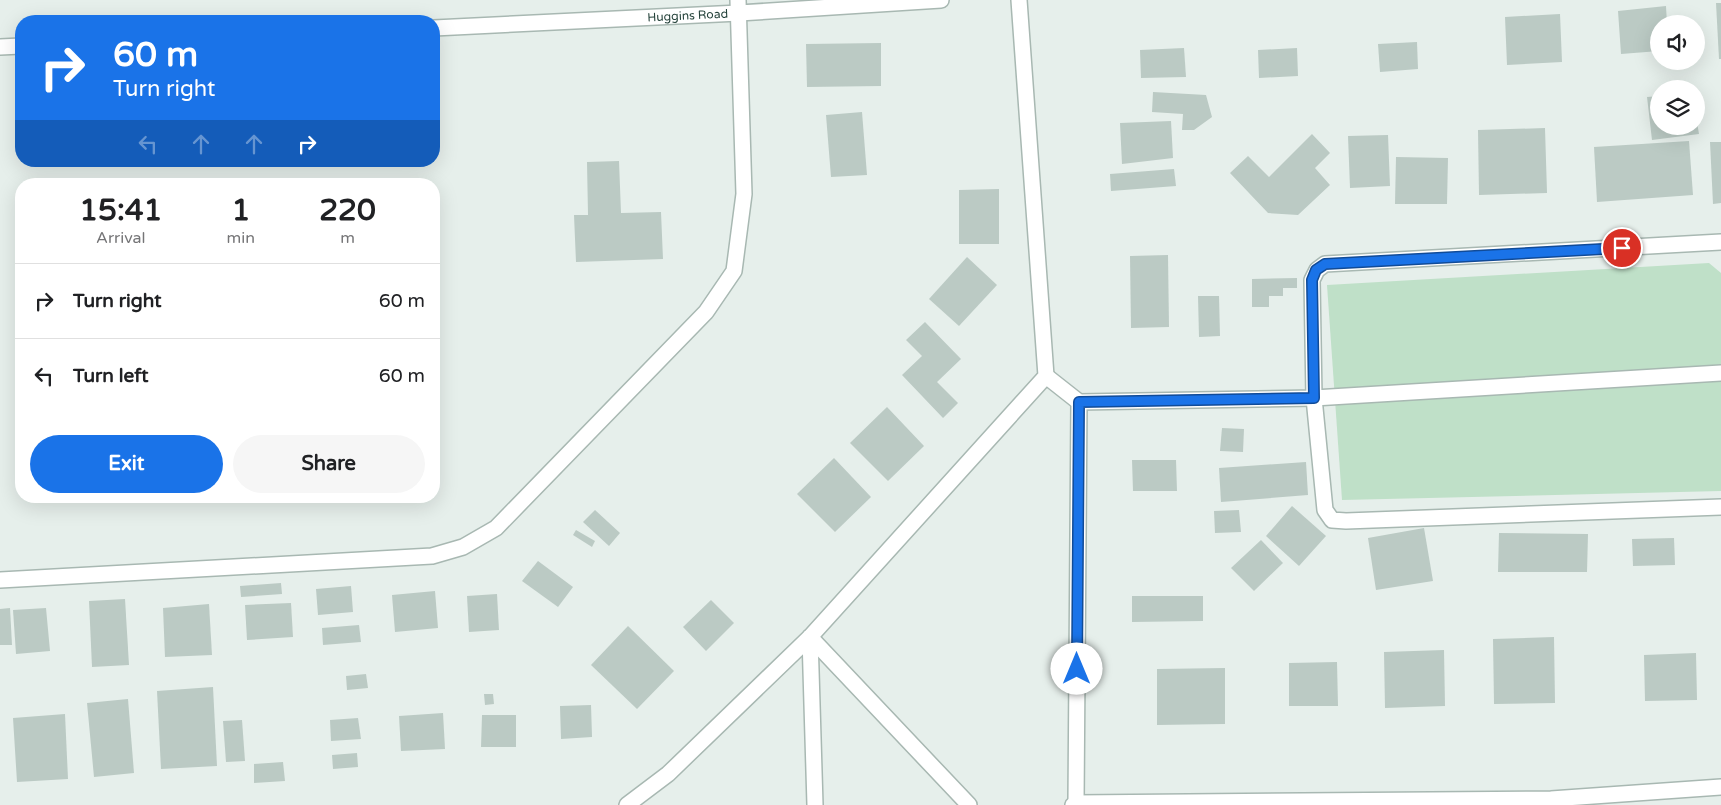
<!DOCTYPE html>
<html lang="en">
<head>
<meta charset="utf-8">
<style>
  body { margin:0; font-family:"Varela Round",sans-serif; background:#f6f6f6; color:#202124; height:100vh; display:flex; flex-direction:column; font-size:19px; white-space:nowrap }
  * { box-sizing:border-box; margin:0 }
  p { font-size:16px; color:#757577 }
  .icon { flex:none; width:28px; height:28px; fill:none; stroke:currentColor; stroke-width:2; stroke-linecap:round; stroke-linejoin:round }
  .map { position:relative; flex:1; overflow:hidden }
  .panel { position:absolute; left:15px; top:178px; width:425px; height:325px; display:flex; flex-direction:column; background:#fff; border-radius:20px; box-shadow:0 5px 20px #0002 }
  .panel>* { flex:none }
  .top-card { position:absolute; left:15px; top:15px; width:425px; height:152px; border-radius:20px; box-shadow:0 5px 20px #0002; background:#1a73e8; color:#fff; overflow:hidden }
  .controls { position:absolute; left:1650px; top:15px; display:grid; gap:10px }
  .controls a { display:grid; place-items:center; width:55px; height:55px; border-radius:50%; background:#fff; box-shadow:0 5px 20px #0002; font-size:25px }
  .pin { position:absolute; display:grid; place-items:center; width:42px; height:42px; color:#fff; margin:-21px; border:2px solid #fff; border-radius:50%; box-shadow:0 1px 5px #0007 }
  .me { position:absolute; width:55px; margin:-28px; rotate:0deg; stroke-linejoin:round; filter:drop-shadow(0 0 4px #0008) }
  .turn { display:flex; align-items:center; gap:18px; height:105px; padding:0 15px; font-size:22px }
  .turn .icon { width:65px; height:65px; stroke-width:2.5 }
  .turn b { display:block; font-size:35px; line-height:42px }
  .lanes { display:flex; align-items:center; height:48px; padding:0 15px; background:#0003; justify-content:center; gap:25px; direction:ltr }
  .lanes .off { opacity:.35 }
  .eta { display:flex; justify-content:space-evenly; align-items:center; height:85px; text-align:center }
  .eta b { font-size:30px; font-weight:700; line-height:35px }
  .cta { display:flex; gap:10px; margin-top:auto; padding:10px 15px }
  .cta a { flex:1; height:58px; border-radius:30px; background:#1a73e8; color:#fff; font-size:20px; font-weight:700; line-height:58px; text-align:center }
  .cta a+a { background:#f6f6f6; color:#202124 }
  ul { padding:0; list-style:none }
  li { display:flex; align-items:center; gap:15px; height:75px; padding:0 15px; border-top:1px solid #e0e0e0 }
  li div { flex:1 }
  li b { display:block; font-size:19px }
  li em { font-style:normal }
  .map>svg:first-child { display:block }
</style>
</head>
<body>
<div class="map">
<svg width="1721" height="805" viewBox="0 0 1721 805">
  <rect width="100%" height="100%" fill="#e6efeb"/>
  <!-- green -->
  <polygon fill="#bfe0c8" points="1709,263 1721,273 1721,491 1342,500 1327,285"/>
  <!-- building -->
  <g fill="#bbcac4">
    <polygon points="1716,3 1721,3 1721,59 1719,59"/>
    <polygon points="1666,6 1667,24 1659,24 1659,51 1621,54 1618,11"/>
    <polygon points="1560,14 1562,62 1507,65 1505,17"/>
    <polygon points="1417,42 1418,69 1380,72 1378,44"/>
    <polygon points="881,43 881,86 807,87 806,44"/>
    <polygon points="1184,48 1186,77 1141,78 1140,50"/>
    <polygon points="1297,48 1298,76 1259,78 1258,50"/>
    <polygon points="1153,92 1206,95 1212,117 1194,130 1182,130 1183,114 1152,112"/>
    <polygon points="1659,96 1659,126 1696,126 1697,122 1699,134 1652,140 1647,97"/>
    <polygon points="862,112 867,175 831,177 826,115"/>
    <polygon points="1171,121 1173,158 1122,164 1120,123"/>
    <polygon points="1545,128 1547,193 1479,195 1478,130"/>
    <polygon points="1312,134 1330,153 1315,168 1330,185 1298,215 1268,213 1230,173 1248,156 1269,177"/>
    <polygon points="1388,135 1390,186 1350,188 1348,136"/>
    <polygon points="1689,141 1693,195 1597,202 1594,147"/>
    <polygon points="1710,142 1721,142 1721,203 1713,204"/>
    <polygon points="1396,157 1448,158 1447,204 1395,204"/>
    <polygon points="619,161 621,213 661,212 663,259 576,262 574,215 588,215 587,162"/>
    <polygon points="1174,169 1176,186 1111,191 1110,174"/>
    <polygon points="999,189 999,244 959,244 959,190"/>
    <polygon points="1168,255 1169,327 1131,328 1130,256"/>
    <polygon points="967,257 997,285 959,326 929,299"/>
    <polygon points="1297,278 1297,288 1283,288 1283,296 1269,296 1269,307 1252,307 1252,279"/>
    <polygon points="1198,296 1219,296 1220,336 1199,337"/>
    <polygon points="925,322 961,359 937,382 958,403 943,418 902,375 922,356 906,340"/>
    <polygon points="887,407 924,446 888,481 850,443"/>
    <polygon points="1222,428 1244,429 1243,452 1220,451"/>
    <polygon points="834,458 871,497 835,532 797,494"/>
    <polygon points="1132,460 1176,460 1177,491 1133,491"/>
    <polygon points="1306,462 1308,495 1221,502 1219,468"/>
    <polygon points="1292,506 1326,536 1299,566 1266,536"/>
    <polygon points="595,510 620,533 609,546 583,522"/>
    <polygon points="1239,510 1241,532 1215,533 1214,511"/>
    <polygon points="1424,528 1433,581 1376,590 1368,538"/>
    <polygon points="576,530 595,541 592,547 573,535"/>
    <polygon points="1499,533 1588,534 1587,572 1498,572"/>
    <polygon points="1674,538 1675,565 1633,566 1632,539"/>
    <polygon points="1261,540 1283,563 1254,591 1231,568"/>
    <polygon points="538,561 573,587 558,607 522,581"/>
    <polygon points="281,583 282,594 241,597 240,586"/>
    <polygon points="351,586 353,612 318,615 316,589"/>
    <polygon points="435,591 438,628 395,632 392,595"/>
    <polygon points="497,594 499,630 469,632 467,596"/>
    <polygon points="1132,596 1203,596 1203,621 1132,622"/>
    <polygon points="125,599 129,665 92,667 89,601"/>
    <polygon points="711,600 734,623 706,651 683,627"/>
    <polygon points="291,603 293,637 247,640 245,605"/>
    <polygon points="209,604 212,655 165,657 163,608"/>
    <polygon points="10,608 12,645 0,645 0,609"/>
    <polygon points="46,608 50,651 16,654 13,610"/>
    <polygon points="359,625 361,642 323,645 322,628"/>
    <polygon points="628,626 674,671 637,709 591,665"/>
    <polygon points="1554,637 1555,703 1494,704 1493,639"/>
    <polygon points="1444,650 1445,706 1385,708 1384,652"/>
    <polygon points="1696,653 1697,700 1645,701 1644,655"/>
    <polygon points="1337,662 1338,706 1289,706 1289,663"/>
    <polygon points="1225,668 1225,724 1157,725 1157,669"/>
    <polygon points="366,674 368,688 347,690 346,676"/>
    <polygon points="213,687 217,766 161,769 157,691"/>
    <polygon points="484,694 493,694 494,704 485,705"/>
    <polygon points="128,699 134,773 94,777 87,703"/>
    <polygon points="591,705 592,737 561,739 560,706"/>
    <polygon points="443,713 445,749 401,751 399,716"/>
    <polygon points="65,714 68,779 17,782 13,718"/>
    <polygon points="482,715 516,715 516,747 481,747"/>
    <polygon points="358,718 361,739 331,741 330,720"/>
    <polygon points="242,720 245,761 226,762 223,721"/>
    <polygon points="357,753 358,767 333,769 332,755"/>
    <polygon points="283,762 285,781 254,783 254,764"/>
  </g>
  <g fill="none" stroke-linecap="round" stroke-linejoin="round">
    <defs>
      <g id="minor">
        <path id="s1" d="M434 28 739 13 941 0"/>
        <polyline points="0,47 21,46"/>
        <polyline points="1721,242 1325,264 1317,270 1312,280 1314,398 1325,510 1332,520 1346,521 1721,507"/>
        <polyline points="1046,376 1079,402 1314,398 1721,373"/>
        <polyline points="0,580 432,556 463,547 496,528 706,312 734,271 744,194 738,0"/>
        <polyline points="810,637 969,805"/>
        <polyline points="810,637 815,805"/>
        <polyline points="1076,803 1079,402"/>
        <polyline points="627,805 668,774 810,637 1046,376 1019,0"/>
        <polyline points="1073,805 1076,803 1551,799 1721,787"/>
      </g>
    </defs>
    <!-- minor casing -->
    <use href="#minor" stroke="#a8b8b2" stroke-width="18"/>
    <!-- minor -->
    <use href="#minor" stroke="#fff" stroke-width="15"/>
  </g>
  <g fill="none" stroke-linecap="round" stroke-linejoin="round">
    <defs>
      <polyline id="route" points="1077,669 1079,402 1314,398 1312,280 1316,270 1325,264 1622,248"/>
    </defs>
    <!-- route casing -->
    <use href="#route" stroke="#114b97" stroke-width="12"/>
    <!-- route -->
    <use href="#route" stroke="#1a73e8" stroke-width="9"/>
  </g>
  <g text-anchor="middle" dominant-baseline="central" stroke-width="5" stroke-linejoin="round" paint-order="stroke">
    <!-- street labels -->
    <g font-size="12" fill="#24423a" stroke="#f7fbf9">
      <text stroke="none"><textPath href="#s1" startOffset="254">Huggins Road</textPath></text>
    </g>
  </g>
</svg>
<div class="controls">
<a><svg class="icon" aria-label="sound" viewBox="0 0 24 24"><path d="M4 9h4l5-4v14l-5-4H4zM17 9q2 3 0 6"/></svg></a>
<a><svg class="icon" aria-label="layers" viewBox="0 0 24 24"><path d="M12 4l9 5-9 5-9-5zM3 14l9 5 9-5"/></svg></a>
</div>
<div class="pin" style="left:1622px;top:248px;background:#d93025"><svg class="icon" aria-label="arrive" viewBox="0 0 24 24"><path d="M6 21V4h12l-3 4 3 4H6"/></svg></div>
<svg class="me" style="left:1077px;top:669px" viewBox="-20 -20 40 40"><circle r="19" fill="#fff"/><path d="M0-13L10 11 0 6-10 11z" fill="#1a73e8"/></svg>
<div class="top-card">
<div class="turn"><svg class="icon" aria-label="right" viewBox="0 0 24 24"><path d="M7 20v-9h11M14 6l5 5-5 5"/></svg><div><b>60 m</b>Turn right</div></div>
<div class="lanes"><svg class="icon off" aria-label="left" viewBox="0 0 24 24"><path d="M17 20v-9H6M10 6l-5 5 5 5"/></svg><svg class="icon off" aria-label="ahead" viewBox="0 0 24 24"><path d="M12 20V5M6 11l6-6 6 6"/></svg><svg class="icon off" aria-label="ahead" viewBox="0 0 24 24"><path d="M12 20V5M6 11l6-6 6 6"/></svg><svg class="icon" aria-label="right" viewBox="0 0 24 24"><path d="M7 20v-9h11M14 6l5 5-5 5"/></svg></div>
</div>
<section class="panel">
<div class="eta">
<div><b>15:41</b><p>Arrival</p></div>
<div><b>1</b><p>min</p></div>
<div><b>220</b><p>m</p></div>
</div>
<ul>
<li><svg class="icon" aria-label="right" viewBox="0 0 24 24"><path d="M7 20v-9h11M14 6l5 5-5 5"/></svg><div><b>Turn right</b></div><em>60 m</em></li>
<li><svg class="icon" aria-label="left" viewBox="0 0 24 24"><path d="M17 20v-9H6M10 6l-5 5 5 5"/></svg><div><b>Turn left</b></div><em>60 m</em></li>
</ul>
<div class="cta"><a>Exit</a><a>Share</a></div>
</section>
</div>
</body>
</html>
